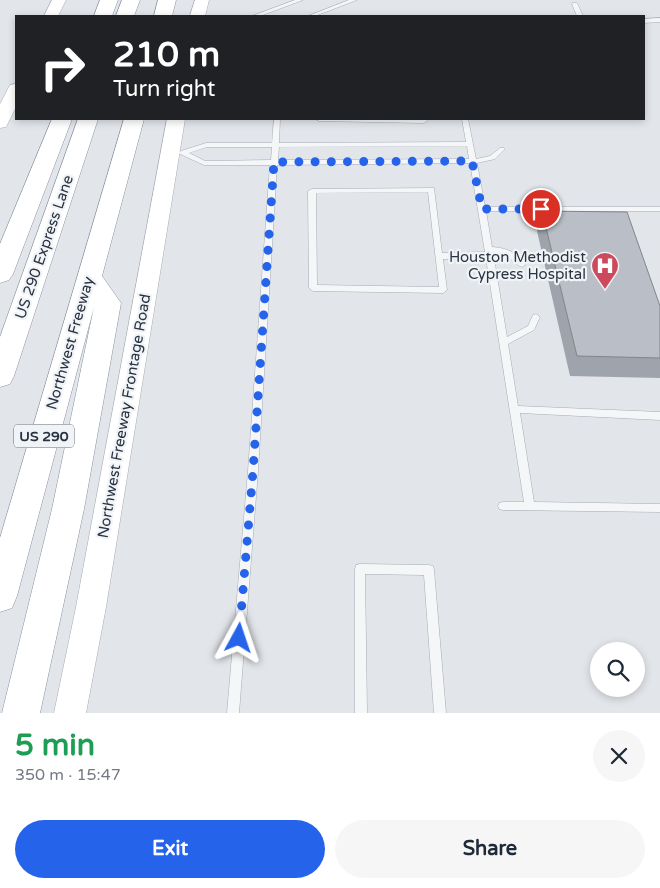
<!DOCTYPE html>
<html lang="en">
<head>
<meta charset="utf-8">
<style>
  body { margin:0; font-family:"Varela Round",sans-serif; background:#f6f6f7; color:#1f2937; height:100vh; display:flex; flex-direction:column; font-size:19px; white-space:nowrap }
  * { box-sizing:border-box; margin:0 }
  p { font-size:16px; color:#747a83 }
  .icon { flex:none; width:28px; height:28px; fill:none; stroke:currentColor; stroke-width:2; stroke-linecap:round; stroke-linejoin:round }
  .map { position:relative; height:713px; overflow:hidden }
  .panel { display:flex; flex-direction:column; background:#fff; flex:1 }
  .panel>* { flex:none }
  .top-card { position:absolute; left:15px; top:15px; width:630px; height:105px; border-radius:0px; box-shadow:0 2px 8px #0003; background:#202124; color:#fff; overflow:hidden }
  .fabs { position:absolute; left:590px; top:642px; display:grid; gap:10px }
  .fabs a { display:grid; place-items:center; width:55px; height:55px; border-radius:50%; background:#fff; box-shadow:0 2px 8px #0003; font-size:25px }
  .pin { position:absolute; display:grid; place-items:center; width:42px; height:42px; color:#fff; margin:-21px; border:2px solid #fff; border-radius:50%; box-shadow:0 1px 5px #0007 }
  .me { position:absolute; width:55px; margin:-28px; rotate:5deg; stroke-linejoin:round; filter:drop-shadow(0 0 4px #0008) }
  .turn { display:flex; align-items:center; gap:18px; height:105px; padding:0 15px; font-size:22px }
  .turn .icon { width:65px; height:65px; stroke-width:2.5 }
  .turn b { display:block; font-size:35px; line-height:42px }
  .round { display:grid; place-items:center; flex:none; width:52px; height:52px; border-radius:26px; background:#f6f6f7 }
  .head { display:flex; align-items:center; justify-content:space-between; height:85px; padding:0 15px }
  h1 { font-size:30px; font-weight:800; line-height:38px; color:#1e9e55 }
  .button { display:flex; gap:10px; margin-top:auto; padding:10px 15px }
  .button a { flex:1; height:58px; border-radius:30px; background:#2563eb; color:#fff; font-size:20px; font-weight:800; line-height:58px; text-align:center }
  .button a+a { background:#f6f6f7; color:#1f2937 }
  .map>svg:first-child { display:block }
</style>
</head>
<body>
<div class="map">
<svg width="660" height="713" viewBox="0 0 660 713">
  <rect width="100%" height="100%" fill="#e2e5ea"/>
  <g fill="none" stroke-linecap="round" stroke-linejoin="round">
    <defs>
      <g id="service">
        <polygon points="295,0 303,0 260,16 252,16"/>
        <polygon points="349,0 357,0 315,16 308,16"/>
        <polygon points="573,3 577,3 583,16 577,16 572,4"/>
        <polygon points="660,18 660,22 644,23 644,19"/>
        <path d="M274 119H280L279 143 466 142 462 119H468L476 159 490 156 500 148H504L505 149 495 159 477 163 485 207H660V211H486L492 247C506 248 517 252 526 264L522 267C509 261 511 254 493 252L507 337 528 326 533 315 536 314 540 317 534 330 508 344 518 406 660 412V420L520 413 534 502 660 504V512L503 510 499 509 498 506 499 503 503 502H524L486 258 443 259 447 290 443 293 313 291 309 288 308 191 312 189 434 188 442 253 485 252 470 163 277 165 258 471 239 713H227L248 471 270 165H204L178 153 181 151 206 143H272ZM467 146 469 159 278 160 279 147ZM207 147H272L271 160 205 161 189 153ZM428 192 439 287 317 285 316 193Z"/>
        <polygon points="316,119 427,119 427,121 424,123 319,121"/>
        <polygon points="360,564 429,565 433,566 434,570 446,713 434,713 424,575 365,574 367,713 355,713 355,569 356,565"/>
      </g>
      <g id="secondary">
        <polygon points="52,0 66,0 58,16 44,16"/>
        <polygon points="195,0 209,0 205,16 190,16"/>
        <polygon points="16,84 16,107 6,127 0,128 0,104 10,85"/>
        <polygon points="167,119 185,119 106,607 86,713 54,713 76,607"/>
      </g>
      <g id="motorway">
        <polygon points="100,0 118,0 112,16 94,16"/>
        <polygon points="122,0 140,0 134,16 116,16"/>
        <polygon points="158,0 176,0 172,16 154,16"/>
        <polygon points="52,119 72,119 13,274 9,280 0,283 0,244"/>
        <polygon points="78,119 98,119 14,376 10,384 0,387 0,337"/>
        <polygon points="124,119 144,119 102,276 121,303 84,509 40,713 2,713 52,509 94,307 17,596 12,608 0,612 0,538"/>
      </g>
    </defs>
    <!-- service casing -->
    <use href="#service" stroke="#a7acb4" stroke-width="1"/>
    <!-- secondary casing -->
    <use href="#secondary" stroke="#a7acb4" stroke-width="1"/>
    <!-- motorway casing -->
    <use href="#motorway" stroke="#8993a1" stroke-width="1"/>
    <!-- service -->
    <use href="#service" fill="#f4f6f8" fill-rule="evenodd"/>
    <!-- secondary -->
    <use href="#secondary" fill="#fff" fill-rule="evenodd"/>
    <!-- motorway -->
    <use href="#motorway" fill="#fff" fill-rule="evenodd"/>
  </g>
  <!-- wall -->
  <polygon fill="#9fa3ab" points="542,211 660,306 660,378 570,376 537,231"/>
  <!-- building -->
  <polygon fill="#b9bec7" stroke="#82858b" points="542,211 627,212 660,306 660,358 577,356"/>
  <g fill="none" stroke-linecap="round" stroke-linejoin="round">
    <!-- route -->
    <polyline stroke="#2563eb" stroke-width="9" stroke-dasharray="0 16.2" points="239,638 253,471 274,162 472,161 482,209 541,209"/>
  </g>
  <!-- icons -->
  <defs>
    <symbol id="hospital-pin" viewBox="-11 -11 22 30"><path d="M0 17L-7.5 6A9.5 9.5 0 1 1 7.5 6Z" fill="#cd495e" stroke="#f1f4f7"/><path d="M-5-5h3v3.5h4V-5h3V5h-3V1.5h-4V5h-3Z" fill="#fff"/></symbol>
  </defs>
  <g fill-rule="evenodd">
    <use href="#hospital-pin" x="589" y="250" width="32" height="43"/>
  </g>
  <g text-anchor="middle" dominant-baseline="central" stroke-width="4.5" stroke-linejoin="round" paint-order="stroke">
    <!-- shield labels -->
    <rect fill="#f1f4f7" stroke="#666d78" stroke-width="1" x="14" y="424.5" width="60" height="23" rx="4"/>
    <g font-size="14" font-weight="bold" fill="#2a3342">
      <text x="44" y="436">US 290</text>
    </g>
    <!-- street labels -->
    <g font-size="15" fill="#2a3342" stroke="#f1f4f7">
      <text transform="translate(44 247) rotate(-71)">US 290 Express Lane</text>
      <text transform="translate(70 343) rotate(-74)">Northwest Freeway</text>
      <text transform="translate(124 416) rotate(-80)">Northwest Freeway Frontage Road</text>
    </g>
    <!-- poi labels -->
    <g font-size="15" fill="#2a3342" stroke="#f1f4f7" text-anchor="end">
      <text x="586" y="257">Houston Methodist<tspan x="586" dy="17">Cypress Hospital</tspan></text>
    </g>
  </g>
</svg>
<div class="fabs">
<a><svg class="icon" aria-label="search" viewBox="0 0 24 24"><circle cx="10" cy="10" r="6"/><path d="M15 15l6 6"/></svg></a>
</div>
<div class="pin" style="left:541px;top:209px;background:#d93025"><svg class="icon" aria-label="arrive" viewBox="0 0 24 24"><path d="M6 21V4h12l-3 4 3 4H6"/></svg></div>
<svg class="me" style="left:239px;top:638px" viewBox="-20 -20 40 40"><path d="M0-17L14 15 0 8-14 15z" fill="#2563eb" stroke="#fff" stroke-width="4"/></svg>
<div class="top-card">
<div class="turn"><svg class="icon" aria-label="right" viewBox="0 0 24 24"><path d="M7 20v-9h11M14 6l5 5-5 5"/></svg><div><b>210 m</b>Turn right</div></div>
</div>
</div>
<section class="panel">
<div class="head"><div><h1>5 min</h1><p>350 m · 15:47</p></div><a class="round"><svg class="icon" aria-label="close" viewBox="0 0 24 24"><path d="M6 6l12 12M18 6L6 18"/></svg></a></div>
<div class="button"><a>Exit</a><a>Share</a></div>
</section>
</body>
</html>
